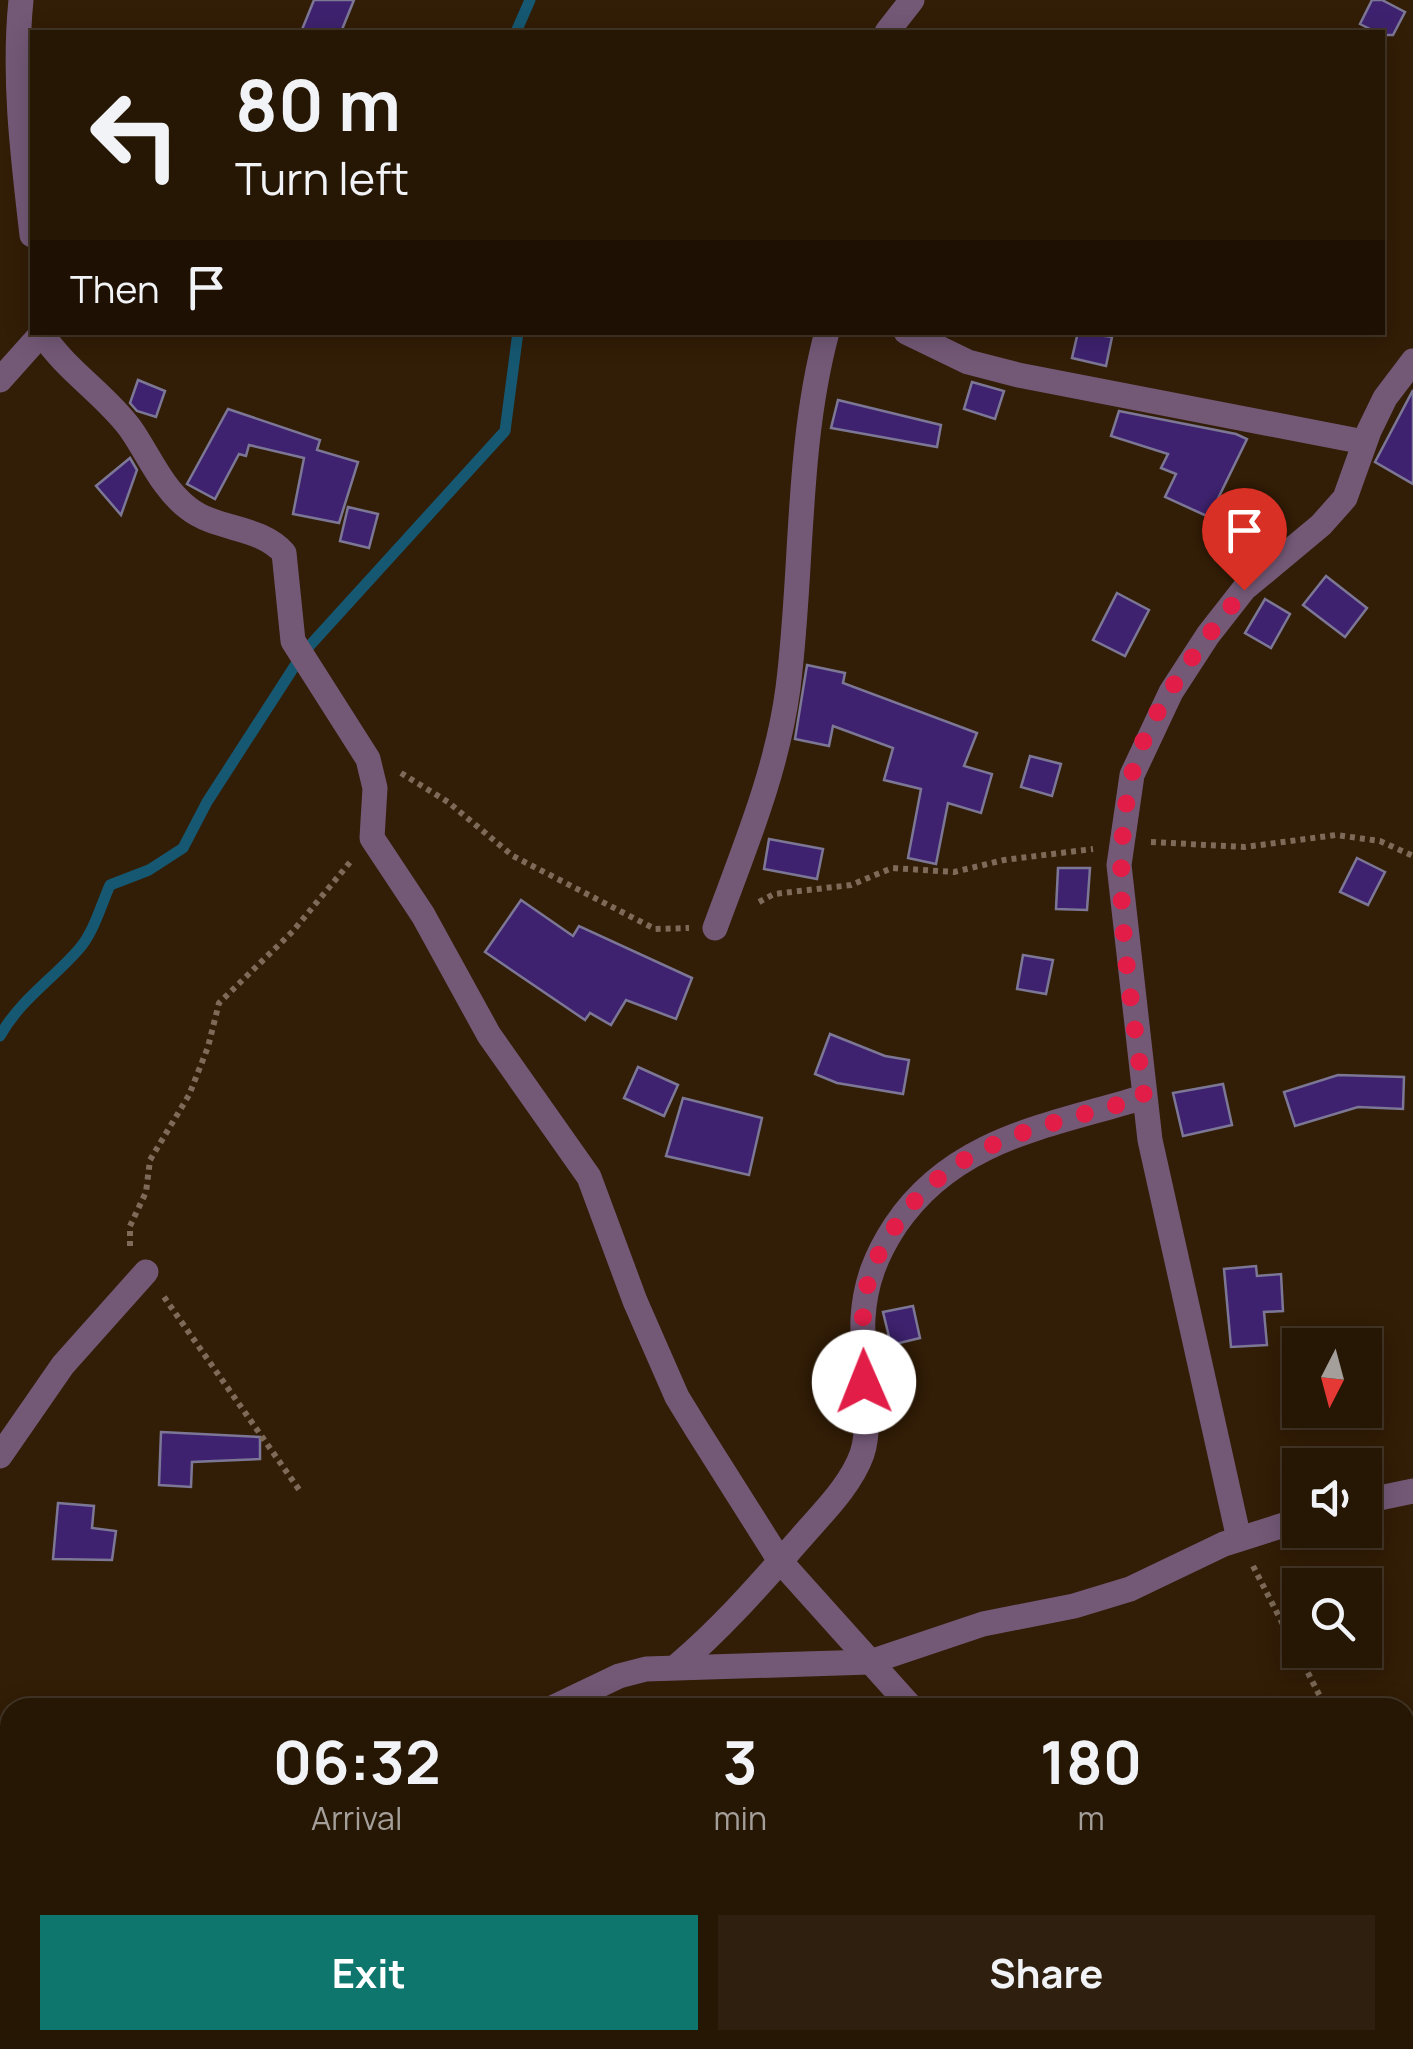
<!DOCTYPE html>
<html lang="en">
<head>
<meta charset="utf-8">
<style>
  body { margin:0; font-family:Manrope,sans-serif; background:#2e1f0e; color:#f1f3f6; height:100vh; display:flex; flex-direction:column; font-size:38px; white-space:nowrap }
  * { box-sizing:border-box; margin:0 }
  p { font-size:32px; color:#a49f9a }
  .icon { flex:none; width:55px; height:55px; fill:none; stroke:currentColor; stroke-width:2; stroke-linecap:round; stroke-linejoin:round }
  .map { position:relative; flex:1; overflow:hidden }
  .panel { position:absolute; left:0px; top:1698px; width:1415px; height:352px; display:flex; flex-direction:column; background:#261604; border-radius:30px 30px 0 0; box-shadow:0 5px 25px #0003,0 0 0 2px #423526 }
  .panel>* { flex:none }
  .banner { position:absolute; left:30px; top:30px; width:1355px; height:305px; border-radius:0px; box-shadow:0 5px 25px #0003,0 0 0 2px #423526; background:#261604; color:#f1f3f6; overflow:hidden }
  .needle { width:65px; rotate:186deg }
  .fabs { position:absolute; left:1282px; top:1328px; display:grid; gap:20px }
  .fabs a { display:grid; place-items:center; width:100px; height:100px; border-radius:0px; background:#261604; box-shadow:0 5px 25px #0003,0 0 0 2px #423526; font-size:50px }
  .pin { position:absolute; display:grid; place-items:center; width:85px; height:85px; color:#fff; margin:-102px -42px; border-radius:50% 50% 50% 0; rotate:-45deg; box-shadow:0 0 10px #0007 }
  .pin .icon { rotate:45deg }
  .me { position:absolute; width:110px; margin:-55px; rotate:359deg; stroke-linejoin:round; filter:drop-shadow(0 0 8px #0008) }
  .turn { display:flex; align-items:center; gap:35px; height:210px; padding:0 40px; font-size:45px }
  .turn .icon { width:130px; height:130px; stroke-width:2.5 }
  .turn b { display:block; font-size:70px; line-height:85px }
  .then { display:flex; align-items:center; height:95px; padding:0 40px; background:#0003; gap:20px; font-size:38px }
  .eta { display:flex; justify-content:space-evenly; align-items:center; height:170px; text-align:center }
  .eta b { font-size:60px; font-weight:700; line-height:70px }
  .button { display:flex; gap:20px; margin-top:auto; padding:20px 40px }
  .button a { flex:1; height:115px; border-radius:0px; background:#0f766e; color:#fff; font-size:40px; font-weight:700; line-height:115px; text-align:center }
  .button a+a { background:#2e1f0e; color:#f1f3f6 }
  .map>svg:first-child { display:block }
</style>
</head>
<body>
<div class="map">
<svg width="1413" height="2049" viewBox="0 0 1413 2049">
  <rect width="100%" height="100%" fill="#321d06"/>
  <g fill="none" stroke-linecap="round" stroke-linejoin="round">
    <!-- stream -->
    <g stroke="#165871" stroke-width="11">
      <polyline points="516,32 530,0"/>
      <path d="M0 1036C19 1001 53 979 79 949 94 932 101 905 110 885L149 870 183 848 207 802 303 653 505 431 518 332"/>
    </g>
  </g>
  <!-- building -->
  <g fill="#3e226f" stroke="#7d7796" stroke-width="2.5">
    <polygon points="314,0 354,0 341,32 301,32"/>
    <polygon points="1372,0 1382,0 1405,12 1393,35 1382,35 1360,24"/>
    <polygon points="1078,332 1112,337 1106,366 1072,358"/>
    <polygon points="138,380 165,391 156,417 137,411 130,403"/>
    <polygon points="972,382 1004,391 995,419 964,409"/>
    <polygon points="1413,390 1413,484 1375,462"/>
    <polygon points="838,400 941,425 937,447 831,428"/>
    <polygon points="228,409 320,440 317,450 358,462 339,523 293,514 304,458 249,445 246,456 239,454 215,499 187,484"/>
    <polygon points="1119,411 1236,434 1247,439 1209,517 1165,497 1176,474 1161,468 1168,454 1111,436"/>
    <polygon points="130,458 137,470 121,515 96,486"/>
    <polygon points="348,507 378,514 369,548 340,541"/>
    <polygon points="1326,576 1367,608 1345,637 1303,605"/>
    <polygon points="1117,593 1149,610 1125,656 1093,640"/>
    <polygon points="1265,599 1290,614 1271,648 1245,633"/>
    <polygon points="807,665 845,673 843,683 977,733 964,766 992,774 981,813 948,803 936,864 908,858 921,789 884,780 893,748 833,726 829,746 795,739"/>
    <polygon points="1030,756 1061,764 1052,796 1021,787"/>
    <polygon points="769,839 823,849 817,879 764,869"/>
    <polygon points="1357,858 1385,872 1368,905 1340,892"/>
    <polygon points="1058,868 1090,868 1087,910 1056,909"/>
    <polygon points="521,900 573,936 579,926 692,978 676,1019 626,1000 611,1025 590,1013 585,1020 485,952"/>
    <polygon points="1023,955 1053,960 1046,994 1017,989"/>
    <polygon points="830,1034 885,1056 909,1060 903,1094 837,1083 815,1074"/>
    <polygon points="638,1067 678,1085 664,1116 624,1098"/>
    <polygon points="1338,1075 1404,1077 1403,1109 1358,1107 1295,1126 1284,1092"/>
    <polygon points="1223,1084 1232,1125 1183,1136 1173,1093"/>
    <polygon points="683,1098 762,1118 749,1175 666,1156"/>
    <polygon points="1256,1266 1257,1276 1281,1274 1283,1311 1264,1312 1267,1345 1231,1347 1224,1269"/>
    <polygon points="913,1306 920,1338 891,1345 883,1312"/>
    <polygon points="161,1432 260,1437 260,1459 192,1462 191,1487 159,1485"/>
    <polygon points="58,1503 94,1506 92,1528 116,1531 112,1560 53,1559"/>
  </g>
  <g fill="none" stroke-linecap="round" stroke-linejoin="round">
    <!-- path -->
    <g stroke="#7d6a58" stroke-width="6" stroke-dasharray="5 5" stroke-linecap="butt">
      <polyline points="401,773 448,802 513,856 655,929 689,928"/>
      <polyline points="1151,842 1245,847 1336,835 1380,841 1413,856"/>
      <polyline points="759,902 774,894 851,885 892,868 954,872 1004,860 1093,849"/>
      <polyline points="130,1246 130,1226 146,1192 150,1160 189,1095 208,1047 219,1003 293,931 351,861"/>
      <polyline points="164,1297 300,1491"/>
      <polyline points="1253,1566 1326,1708"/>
    </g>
    <!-- street -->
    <g stroke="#745977" stroke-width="25">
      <path d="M21 0C13 79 23 157 32 235"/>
      <polyline points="887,32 912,0"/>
      <path d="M41 332C65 370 104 393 130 428 149 455 161 487 188 508 217 531 259 525 284 553L293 641 368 759 375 788 372 838 423 915 489 1035 589 1177 635 1301 677 1397 696 1428 780 1561 912 1708"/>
      <polyline points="906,332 968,362 1018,375 1364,442"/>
      <polyline points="0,380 42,333"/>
      <path d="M715 928C744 849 777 772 788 688 803 571 796 447 827 332"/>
      <polyline points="0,1456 63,1365 146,1272"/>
      <polyline points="1365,1501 1413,1491"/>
      <polyline points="1239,1539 1150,1140 1119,865 1132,775 1171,692 1208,635 1244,589 1321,525 1345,498 1369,431 1385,398 1413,361"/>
      <path d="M678 1665C723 1627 760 1584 799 1540 821 1514 850 1487 862 1454 873 1423 861 1354 863 1318 865 1283 876 1255 895 1226 954 1138 1049 1126 1144 1097"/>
      <polyline points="552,1708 619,1676 646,1669 870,1662 983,1624 1074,1606 1130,1589 1224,1544 1300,1520"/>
      <polyline points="0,1900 10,1899"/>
      <polyline points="1405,1917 1413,1919"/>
    </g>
  </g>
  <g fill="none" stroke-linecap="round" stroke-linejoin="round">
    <!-- route -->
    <path stroke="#e11d48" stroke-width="18" stroke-dasharray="0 32.4" d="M864 1382C864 1352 860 1320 866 1291 871 1267 881 1248 894 1228 954 1137 1046 1127 1144 1097 1131 992 1108 883 1131 778 1146 713 1203 641 1244 590"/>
  </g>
</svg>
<div class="fabs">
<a><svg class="needle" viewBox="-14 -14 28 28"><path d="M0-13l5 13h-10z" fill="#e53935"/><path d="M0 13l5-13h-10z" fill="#a49f9a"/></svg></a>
<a><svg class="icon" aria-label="sound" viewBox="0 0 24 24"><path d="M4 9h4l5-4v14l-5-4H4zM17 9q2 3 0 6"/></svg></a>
<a><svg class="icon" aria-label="search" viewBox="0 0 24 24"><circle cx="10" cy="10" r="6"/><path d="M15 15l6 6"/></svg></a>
</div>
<div class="pin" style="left:1244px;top:590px;background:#d93025"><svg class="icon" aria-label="arrive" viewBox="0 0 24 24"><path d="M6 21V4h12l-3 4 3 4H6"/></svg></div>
<svg class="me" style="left:864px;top:1382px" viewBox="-20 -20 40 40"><circle r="19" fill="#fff"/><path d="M0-13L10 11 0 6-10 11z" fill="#e11d48"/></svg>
<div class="banner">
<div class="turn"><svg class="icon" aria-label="left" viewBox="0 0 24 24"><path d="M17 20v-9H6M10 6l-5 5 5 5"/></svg><div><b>80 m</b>Turn left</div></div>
<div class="then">Then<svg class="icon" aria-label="arrive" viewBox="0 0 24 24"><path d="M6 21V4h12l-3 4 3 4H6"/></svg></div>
</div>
<section class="panel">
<div class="eta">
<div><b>06:32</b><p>Arrival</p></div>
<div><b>3</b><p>min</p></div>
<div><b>180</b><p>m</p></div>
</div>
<div class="button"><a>Exit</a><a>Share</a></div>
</section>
</div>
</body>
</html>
